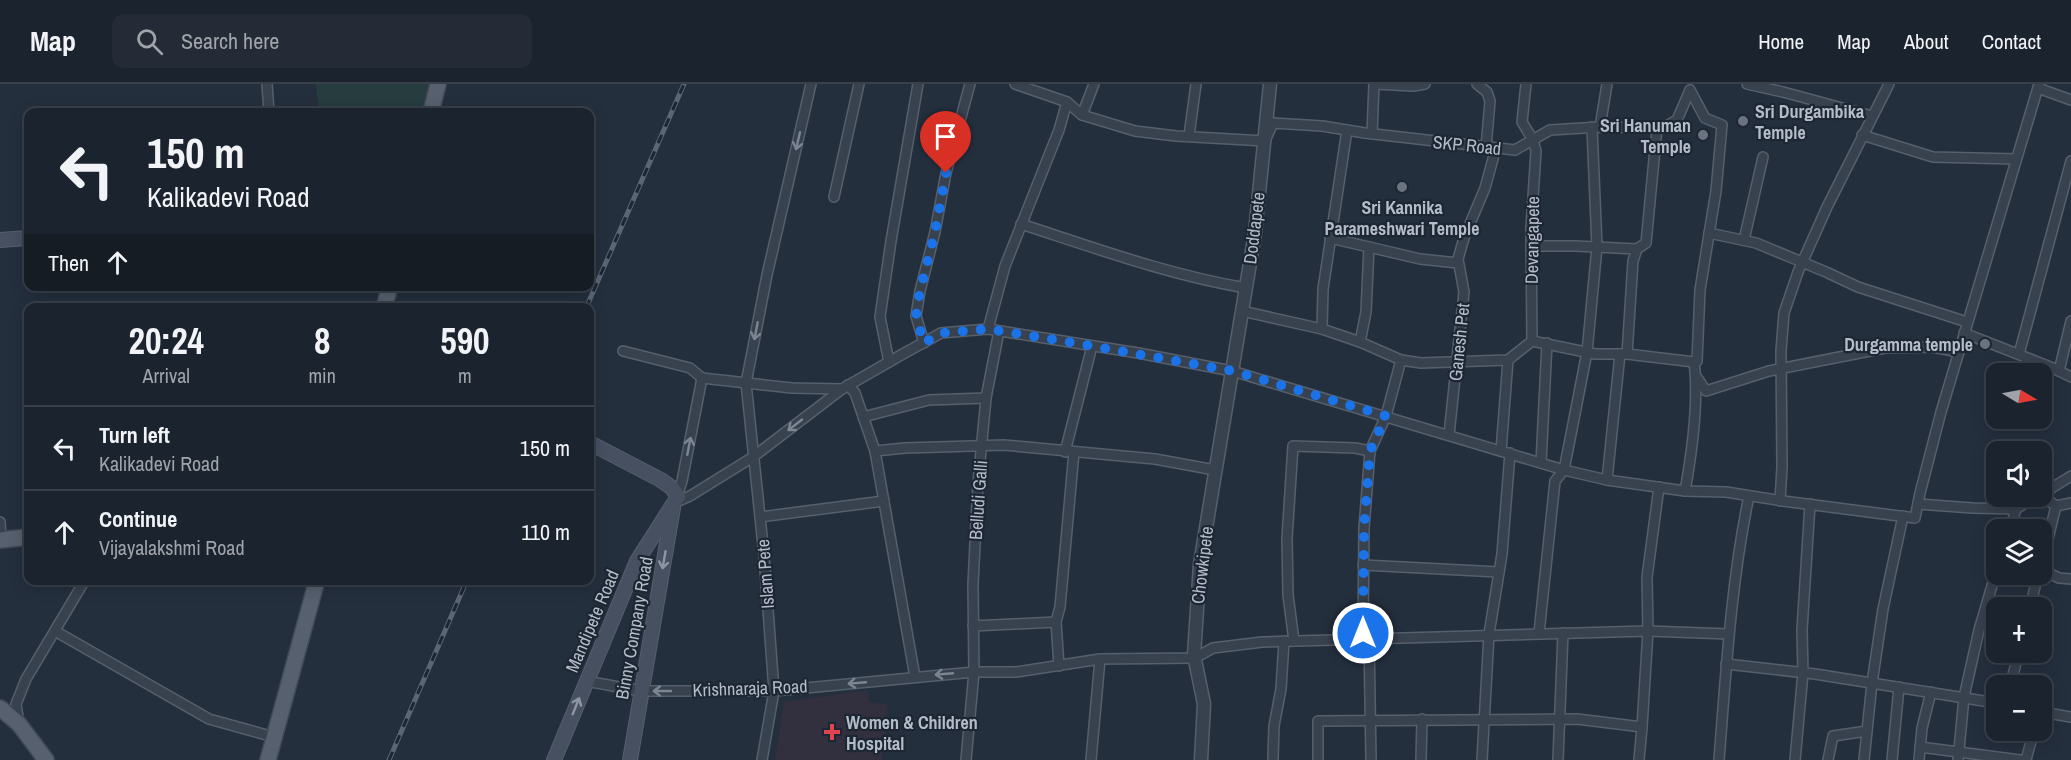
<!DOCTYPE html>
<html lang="en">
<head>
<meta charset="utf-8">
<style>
  body { margin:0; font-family:"Archivo Narrow",sans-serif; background:#242b36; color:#f1f3f6; height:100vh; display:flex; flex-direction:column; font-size:22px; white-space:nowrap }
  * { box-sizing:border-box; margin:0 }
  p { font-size:20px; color:#a0a4aa }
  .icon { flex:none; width:33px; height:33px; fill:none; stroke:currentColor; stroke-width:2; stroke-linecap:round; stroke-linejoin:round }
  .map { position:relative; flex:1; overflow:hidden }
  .details { position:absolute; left:24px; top:219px; width:570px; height:282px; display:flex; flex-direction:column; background:#1b232e; border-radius:12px; box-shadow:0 3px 15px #0003,0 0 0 2px #39404a }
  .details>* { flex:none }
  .top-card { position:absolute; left:24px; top:24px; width:570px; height:183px; border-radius:12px; box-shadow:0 3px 15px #0003,0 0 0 2px #39404a; background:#1b232e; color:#f1f3f6; overflow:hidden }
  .needle { width:39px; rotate:100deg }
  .buttons { position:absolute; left:1986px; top:279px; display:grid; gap:12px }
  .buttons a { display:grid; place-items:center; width:66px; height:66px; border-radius:12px; background:#1b232e; box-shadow:0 3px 15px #0003,0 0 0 2px #39404a; font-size:30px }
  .pin { position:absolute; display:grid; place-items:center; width:51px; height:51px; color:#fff; margin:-62px -26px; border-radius:50% 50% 50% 0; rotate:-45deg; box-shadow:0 0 6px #0007 }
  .pin .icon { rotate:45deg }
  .me { position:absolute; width:66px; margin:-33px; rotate:0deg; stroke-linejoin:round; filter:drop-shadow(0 0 4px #0008) }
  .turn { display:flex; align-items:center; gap:21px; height:126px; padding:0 24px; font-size:27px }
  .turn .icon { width:78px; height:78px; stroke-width:2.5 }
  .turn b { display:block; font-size:42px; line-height:51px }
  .then { display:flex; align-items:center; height:57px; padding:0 24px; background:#0003; gap:12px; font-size:22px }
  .eta { display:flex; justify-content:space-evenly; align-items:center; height:102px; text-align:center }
  .eta b { font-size:36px; font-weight:800; line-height:42px }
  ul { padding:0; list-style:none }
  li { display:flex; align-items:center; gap:18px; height:84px; padding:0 24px; border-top:2px solid #39404a }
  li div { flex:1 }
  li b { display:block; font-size:22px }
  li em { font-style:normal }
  header { display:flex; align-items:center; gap:36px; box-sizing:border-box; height:84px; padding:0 30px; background:#1b232e; border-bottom:2px solid #39404a }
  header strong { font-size:28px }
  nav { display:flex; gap:33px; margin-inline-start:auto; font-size:21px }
  .search { width:420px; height:54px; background:#242b36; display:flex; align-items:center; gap:15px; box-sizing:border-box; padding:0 21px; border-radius:12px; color:#a0a4aa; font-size:22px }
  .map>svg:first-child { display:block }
</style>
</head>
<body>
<header>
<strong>Map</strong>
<div class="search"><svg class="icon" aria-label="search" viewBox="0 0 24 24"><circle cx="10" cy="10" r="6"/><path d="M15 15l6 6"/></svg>Search here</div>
<nav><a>Home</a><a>Map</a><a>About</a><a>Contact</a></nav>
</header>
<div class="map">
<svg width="2071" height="676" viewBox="0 0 2071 676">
  <rect width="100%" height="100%" fill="#242f3e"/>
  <!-- medical -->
  <polygon fill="#32303f" points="868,606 869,618 888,621 881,676 775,676 784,618"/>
  <!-- green -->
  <polygon fill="#263c3f" points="316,0 438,0 431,28 319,28"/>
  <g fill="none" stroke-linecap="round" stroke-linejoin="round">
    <defs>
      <g id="minor">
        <polyline points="267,0 269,28"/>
        <polyline points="1015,0 1067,18 1082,31 1135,47 1176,52 1265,57 1273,39 1322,42 1365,49 1515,66 1550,46 1600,43 1663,44 1677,36 1690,6"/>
        <polyline points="1375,0 1413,2 1425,0"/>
        <polyline points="1477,0 1487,8 1490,17 1486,64"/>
        <polyline points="1526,0 1522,38 1533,56 1536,67 1531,144 1532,257"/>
        <polyline points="1747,0 1783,8 1872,32"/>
        <polyline points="2038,4 2071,16"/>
        <polyline points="1082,31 1094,0"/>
        <polyline points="1600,43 1607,0"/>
        <polyline points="1347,46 1323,205 1322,245 1360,258 1401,276"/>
        <polyline points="1372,50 1374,0"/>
        <polyline points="1862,51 1933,73 2016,75"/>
        <polyline points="1189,52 1196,0"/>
        <polyline points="834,113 859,0"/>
        <path d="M1021 140C1095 164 1169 191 1246 204"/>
        <polyline points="1709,149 1756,159 1826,188 1858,203 1967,238"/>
        <polyline points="1330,154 1369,163 1366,228 1360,258"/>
        <polyline points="1744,156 1763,73"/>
        <polyline points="1531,162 1575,162 1637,165"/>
        <polyline points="1369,163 1420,175 1458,179"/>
        <polyline points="1242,227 1322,245"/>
        <polyline points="988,245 1005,182 1059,46 1067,18"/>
        <polyline points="1964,249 2053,284 2071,293"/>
        <polyline points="924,259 916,232 920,207 935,148 946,89 970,0"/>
        <polyline points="623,267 690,284 702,294"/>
        <polyline points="1627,270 1633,177 1637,165 1646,159 1657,44"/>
        <polyline points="2019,270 2071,77"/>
        <polyline points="889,278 880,233 891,157 918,0"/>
        <polyline points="2059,287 2071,237"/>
        <polyline points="1696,292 1706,307 1769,287 1885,264 1932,263 1959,268"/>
        <polyline points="848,301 855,309 875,367 915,593"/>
        <polyline points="863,333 929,316 986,314"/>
        <polyline points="1449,351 1464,208 1458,175 1464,154 1485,104 1496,64"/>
        <polyline points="875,367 905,364 1004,361 1155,375 1215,386"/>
        <polyline points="1501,367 1508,276"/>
        <polyline points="1065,368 1092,262"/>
        <polyline points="1541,379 1547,259"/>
        <polyline points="1607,396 1620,270"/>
        <path d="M1685 407C1692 368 1699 316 1694 278L1697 277 1700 206 1716 107 1722 41 1705 34 1690 6"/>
        <polyline points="2042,410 2071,392"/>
        <polyline points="2042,412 2056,422 2042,479"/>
        <polyline points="676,416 682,397 702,294 792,304 842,305"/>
        <polyline points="1780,417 1782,383 1781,267 1784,229 1798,188 1827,123 1889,0"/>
        <polyline points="674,419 690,412 753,373 842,305 901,271 941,249 988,245 1138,269 1232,287 1564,386 1607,396 1685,407 1726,408 1783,417 1915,434 1920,409 1941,328 2039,0"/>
        <polyline points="1918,420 1972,424 2016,425 2037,412"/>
        <polyline points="2056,422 2071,419"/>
        <polyline points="760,433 884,417"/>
        <polyline points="0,438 1,455"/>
        <polyline points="2010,446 2016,425"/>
        <polyline points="1363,481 1499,488"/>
        <polyline points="2042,486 2059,494 2071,495"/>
        <polyline points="2030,524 2038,490"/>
        <polyline points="973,542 1056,538"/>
        <polyline points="55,547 209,635 274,653"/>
        <polyline points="1539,549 1555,397 1564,386 1587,268 1597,163 1592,43"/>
        <polyline points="1294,557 1288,511 1287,454 1293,362 1355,364 1370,367"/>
        <polyline points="1726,580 1815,590 1996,619"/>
        <polyline points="1059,582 1056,538 1060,523 1074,368"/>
        <polyline points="586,597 641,607 774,607 974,588 1016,588 1100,575 1195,574 1213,564 1262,558 1648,547 1729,550"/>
        <polyline points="2010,602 2019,568"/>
        <polyline points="2042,628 2071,633"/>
        <polyline points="19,640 16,620 26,595 85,496"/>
        <polyline points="1920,663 2020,676"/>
        <polyline points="762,676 774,607 764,471 746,299 767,191 811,0"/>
        <polyline points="966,676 974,588 973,501 978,399 986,314 999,247"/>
        <polyline points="1091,676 1100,575"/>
        <polyline points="1273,676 1274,642 1281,605 1284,557"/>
        <polyline points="1318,676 1318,637 1577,635 1642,643"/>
        <polyline points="1371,676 1369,555 1363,549 1364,444 1370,367 1386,332 1401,276 1421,279 1508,276 1532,257 1595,270 1627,270 1694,278"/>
        <polyline points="1421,676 1422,635"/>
        <polyline points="1482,676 1489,550 1502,470 1510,369"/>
        <polyline points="1558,676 1563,549"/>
        <polyline points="1639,676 1642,643 1648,547 1647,493 1659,403"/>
        <path d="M1719 676C1726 588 1731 498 1749 412"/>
        <polyline points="1795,676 1803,589 1802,546 1810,420"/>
        <polyline points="1828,676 1833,652 1867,647"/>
        <polyline points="1864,676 1872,599 1883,525 1903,432"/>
        <polyline points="1892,676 1899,603"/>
        <polyline points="1919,676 1922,644 1931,608"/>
        <polyline points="1958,676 1964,613 1979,546 1996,488"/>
        <polyline points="2026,676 2034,646"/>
      </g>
      <polyline id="tertiary" points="1201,676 1204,620 1194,571 1200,480 1255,149 1270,0"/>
      <g id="secondary">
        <polyline points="0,156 28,154"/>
        <polyline points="590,359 661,396 672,404 678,413"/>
        <polyline points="554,676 637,477 674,419"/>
        <polyline points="630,676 673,424"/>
      </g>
      <g id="primary">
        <polyline points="431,28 438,0"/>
        <polyline points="384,224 390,202"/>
        <polyline points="0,456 28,453"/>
        <polyline points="0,624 19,640 46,676"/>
        <polyline points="268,676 317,496"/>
      </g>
    </defs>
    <!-- minor casing -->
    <use href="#minor" stroke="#565f6c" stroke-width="12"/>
    <!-- tertiary casing -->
    <use href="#tertiary" stroke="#565f6c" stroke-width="15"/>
    <!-- secondary casing -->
    <use href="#secondary" stroke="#565f6c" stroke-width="16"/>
    <!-- primary casing -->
    <use href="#primary" stroke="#414a57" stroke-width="18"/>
    <!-- minor -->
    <use href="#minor" stroke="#38414e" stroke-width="9"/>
    <!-- tertiary -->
    <use href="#tertiary" stroke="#38414e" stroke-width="12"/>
    <!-- secondary -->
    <use href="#secondary" stroke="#465061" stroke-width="14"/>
    <!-- primary -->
    <use href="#primary" stroke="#56606e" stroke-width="15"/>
    <defs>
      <g id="rail">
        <polyline points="586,224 684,0"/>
        <polyline points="389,676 467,496"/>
      </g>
    </defs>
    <!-- rail casing -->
    <use href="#rail" stroke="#5a6575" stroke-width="5"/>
    <!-- rail -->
    <use href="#rail" stroke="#1d2633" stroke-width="3" stroke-dasharray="9" stroke-linecap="butt"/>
  </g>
  <!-- one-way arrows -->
  <defs><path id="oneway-shaft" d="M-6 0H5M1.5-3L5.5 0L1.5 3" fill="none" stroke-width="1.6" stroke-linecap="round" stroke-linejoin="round" transform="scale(1.5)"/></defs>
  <g stroke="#7c8592">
    <use href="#oneway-shaft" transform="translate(798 57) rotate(103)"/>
    <use href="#oneway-shaft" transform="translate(756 247) rotate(101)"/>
    <use href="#oneway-shaft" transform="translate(795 341) rotate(142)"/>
    <use href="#oneway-shaft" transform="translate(689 362) rotate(-79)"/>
    <use href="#oneway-shaft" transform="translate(944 590) rotate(175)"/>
    <use href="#oneway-shaft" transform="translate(857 599) rotate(175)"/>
    <use href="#oneway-shaft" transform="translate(662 607) rotate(180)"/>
  </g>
  <g stroke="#8e96a5">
    <use href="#oneway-shaft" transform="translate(664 476) rotate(100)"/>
    <use href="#oneway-shaft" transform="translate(576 622) rotate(-68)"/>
  </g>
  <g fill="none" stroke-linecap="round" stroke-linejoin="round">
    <!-- route -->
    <polyline stroke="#1a73e8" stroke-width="10" stroke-dasharray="0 18" points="946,89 935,148 920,207 916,232 924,259 941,249 988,245 1063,257 1233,287 1386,332 1370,367 1364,444 1363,549"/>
  </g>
  <!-- markers -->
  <g fill="#6b7280" stroke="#1d2633" stroke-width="2">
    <circle cx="1743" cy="37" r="6"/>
    <circle cx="1703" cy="51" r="6"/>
    <circle cx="1402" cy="103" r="6"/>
    <circle cx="1985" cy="260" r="6"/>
  </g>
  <path fill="#e0444e" stroke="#1d2633" stroke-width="2" d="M829 639h6v6h6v6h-6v6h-6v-6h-6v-6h6z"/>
  <g text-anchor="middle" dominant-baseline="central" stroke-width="4.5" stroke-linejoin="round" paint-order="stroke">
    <!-- poi labels -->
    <g font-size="18" font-weight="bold" fill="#b4bcc9" stroke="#1d2633" text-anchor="start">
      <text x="1755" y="27">Sri Durgambika<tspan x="1755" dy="21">Temple</tspan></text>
      <text x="1691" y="41" text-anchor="end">Sri Hanuman<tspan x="1691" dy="21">Temple</tspan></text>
      <text x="1402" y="123" text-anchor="middle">Sri Kannika<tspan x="1402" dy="21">Parameshwari Temple</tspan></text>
      <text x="1973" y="260" text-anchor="end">Durgamma temple</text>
      <text x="846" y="638">Women &amp; Children<tspan x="846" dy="21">Hospital</tspan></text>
    </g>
    <!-- street labels -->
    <g font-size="18" fill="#b4bcc9" stroke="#1d2633">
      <text transform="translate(1467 61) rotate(6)">SKP Road</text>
      <text transform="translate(1254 144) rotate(-83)">Doddapete</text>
      <text transform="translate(1532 156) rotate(-89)">Devangapete</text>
      <text transform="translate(1459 258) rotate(-84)">Ganesh Pet</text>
      <text transform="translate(978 416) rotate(-86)">Belludi Galli</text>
      <text transform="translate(1202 481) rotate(-83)">Chowkipete</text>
      <text transform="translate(765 490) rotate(-94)">Islam Pete</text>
      <text transform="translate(592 537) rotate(-67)">Mandipete Road</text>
      <text transform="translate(634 544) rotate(-80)">Binny Company Road</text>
      <text transform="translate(750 604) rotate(-2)">Krishnaraja Road</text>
    </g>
  </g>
</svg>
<div class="buttons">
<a><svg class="needle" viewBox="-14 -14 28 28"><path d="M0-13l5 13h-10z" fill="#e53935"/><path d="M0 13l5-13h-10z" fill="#a0a4aa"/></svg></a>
<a><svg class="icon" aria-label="sound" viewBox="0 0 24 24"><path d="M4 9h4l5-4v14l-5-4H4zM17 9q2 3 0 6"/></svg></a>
<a><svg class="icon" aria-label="layers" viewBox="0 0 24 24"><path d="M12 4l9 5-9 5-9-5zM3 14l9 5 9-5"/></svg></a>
<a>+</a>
<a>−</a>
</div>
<div class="pin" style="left:946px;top:89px;background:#d93025"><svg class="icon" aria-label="arrive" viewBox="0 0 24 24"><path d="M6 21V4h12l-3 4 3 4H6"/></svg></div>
<svg class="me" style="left:1363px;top:549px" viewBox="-20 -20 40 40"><circle r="17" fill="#1a73e8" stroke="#fff" stroke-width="3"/><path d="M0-11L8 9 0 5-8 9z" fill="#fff"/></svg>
<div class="top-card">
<div class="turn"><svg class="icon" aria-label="left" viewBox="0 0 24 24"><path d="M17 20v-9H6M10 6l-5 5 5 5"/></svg><div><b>150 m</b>Kalikadevi Road</div></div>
<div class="then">Then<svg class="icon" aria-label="ahead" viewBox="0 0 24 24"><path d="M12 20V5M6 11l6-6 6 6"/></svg></div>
</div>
<section class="details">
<div class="eta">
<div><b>20:24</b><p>Arrival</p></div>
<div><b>8</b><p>min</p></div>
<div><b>590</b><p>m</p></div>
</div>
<ul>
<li><svg class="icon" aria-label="left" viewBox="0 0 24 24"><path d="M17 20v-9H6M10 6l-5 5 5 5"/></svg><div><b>Turn left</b><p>Kalikadevi Road</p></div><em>150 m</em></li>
<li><svg class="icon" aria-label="ahead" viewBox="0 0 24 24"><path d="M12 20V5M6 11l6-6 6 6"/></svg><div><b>Continue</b><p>Vijayalakshmi Road</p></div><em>110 m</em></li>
</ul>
</section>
</div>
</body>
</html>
